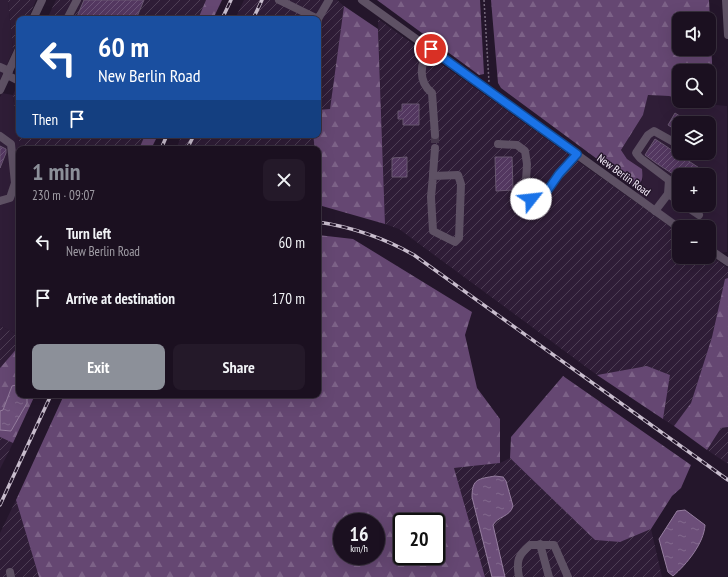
<!DOCTYPE html>
<html lang="en">
<head>
<meta charset="utf-8">
<style>
  body { margin:0; font-family:"PT Sans Narrow",sans-serif; background:#241929; color:#f1f3f6; height:100vh; display:flex; flex-direction:column; font-size:15px; white-space:nowrap }
  * { box-sizing:border-box; margin:0 }
  p { font-size:13px; color:#a09da5 }
  .icon { flex:none; width:22px; height:22px; fill:none; stroke:currentColor; stroke-width:2; stroke-linecap:round; stroke-linejoin:round }
  .map { position:relative; flex:1; overflow:hidden }
  .details { position:absolute; left:16px; top:146px; width:305px; height:252px; display:flex; flex-direction:column; background:#1b1020; border-radius:8px; box-shadow:0 4px 16px #0002,0 0 0 1px #39303e }
  .details>* { flex:none }
  .top-card { position:absolute; left:16px; top:16px; width:305px; height:122px; border-radius:8px; box-shadow:0 4px 16px #0002,0 0 0 1px #39303e; background:#1a4fa0; color:#fff; overflow:hidden }
  .tools { position:absolute; left:672px; top:12px; display:grid; gap:8px }
  .tools a { display:grid; place-items:center; width:44px; height:44px; border-radius:8px; background:#1b1020; box-shadow:0 4px 16px #0002,0 0 0 1px #39303e; font-size:20px }
  .speed { position:absolute; left:333px; top:513px; display:flex; gap:8px; font-size:20px; font-weight:700; text-align:center }
  .speed>* { display:grid; place-content:center; width:52px; height:52px; border-radius:50%; background:#1b1020; box-shadow:0 4px 16px #0002,0 0 0 1px #39303e; line-height:1 }
  .speed small { font-size:10px; font-weight:400 }
  .speed .limit { border:2px solid #111; border-radius:6px; background:#fff; color:#111 }
  .pin { position:absolute; display:grid; place-items:center; width:34px; height:34px; color:#fff; margin:-17px; border:2px solid #fff; border-radius:50%; box-shadow:0 1px 4px #0007 }
  .me { position:absolute; width:44px; margin:-22px; rotate:61deg; stroke-linejoin:round; filter:drop-shadow(0 0 3px #0008) }
  .turn { display:flex; align-items:center; gap:14px; height:84px; padding:0 16px; font-size:18px }
  .turn .icon { width:52px; height:52px; stroke-width:2.5 }
  .turn b { display:block; font-size:28px; line-height:34px }
  .then { display:flex; align-items:center; height:38px; padding:0 16px; background:#0003; gap:8px; font-size:15px }
  .round { display:grid; place-items:center; flex:none; width:42px; height:42px; border-radius:8px; background:#241929 }
  .summary { display:flex; align-items:center; justify-content:space-between; height:68px; padding:0 16px }
  h1 { font-size:24px; font-weight:700; line-height:30px; color:#8c9099 }
  .primary-button { display:flex; gap:8px; margin-top:auto; padding:8px 16px }
  .primary-button a { flex:1; height:46px; border-radius:8px; background:#8c9099; color:#fff; font-size:16px; font-weight:700; line-height:46px; text-align:center }
  .primary-button a+a { background:#241929; color:#f1f3f6 }
  ul { padding:0; list-style:none }
  li { display:flex; align-items:center; gap:12px; height:56px; padding:0 16px }
  li div { flex:1 }
  li b { display:block; font-size:15px }
  li em { font-style:normal }
  .map>svg:first-child { display:block }
</style>
</head>
<body>
<div class="map">
<svg width="728" height="577" viewBox="0 0 728 577">
  <defs>
    <pattern id="industrial-furrows" width="10" height="10" patternUnits="userSpaceOnUse"><rect width="10" height="10" fill="#2f1d37"/><path d="M-1 1l2-2M0 10L10 0M9 11l2-2" fill="none" stroke="#4e3e55"/></pattern>
    <pattern id="forest-firs" width="22" height="20" patternUnits="userSpaceOnUse"><rect width="22" height="20" fill="#654772"/><path d="M5 1l3.5 6h-7zM16 11l3.5 6h-7z" fill="#7c6287"/></pattern>
    <pattern id="water-ripples" width="26" height="14" patternUnits="userSpaceOnUse"><rect width="26" height="14" fill="#6c4e79"/><path d="M2 4q2-2 4 0t4 0M15 11q2-2 4 0t4 0" fill="none" stroke="#82688d"/></pattern>
    <pattern id="building-hatch" width="6" height="6" patternUnits="userSpaceOnUse"><rect width="6" height="6" fill="#533760"/><path d="M-1 1l2-2M0 6l6-6M5 7l2-2" fill="none" stroke="#6c5478"/></pattern>
  </defs>
  <rect width="100%" height="100%" fill="#24162b"/>
  <!-- built -->
  <g fill="#2f1d37" fill-rule="evenodd">
    <polygon points="0,0 8,0 13,51 0,80"/>
    <polygon points="2,93 13,95 20,149 19,335 0,326 0,97"/>
    <path d="M648 95 669 96 679 99V101L727 106V252L720 253 709 245V227H684L639 196 635 187 641 184 643 179 642 169 627 159 621 150 643 115ZM679 123H709V153H679ZM679 175H709V205H679Z"/>
  </g>
  <!-- industrial -->
  <g fill="url(#industrial-furrows)">
    <polygon points="8,0 36,0 28,19 19,19 19,38 13,51"/>
    <polygon points="56,0 206,0 198,19 47,19"/>
    <polygon points="244,0 337,0 344,6 330,110 318,110 318,19 235,19"/>
    <polygon points="378,19 679,233 679,257 709,257 709,255 728,268 728,278 725,280 712,337 691,403 674,426 663,419 670,375 647,366 597,375 399,229 385,224"/>
    <polygon points="19,81 19,135 145,135 139,149 20,149 13,95"/>
    <polygon points="182,135 313,135 315,149 176,149"/>
    <polygon points="318,175 322,206 318,206"/>
    <polygon points="0,326 19,335 19,346 0,368"/>
    <polygon points="728,427 728,464 707,450 721,428"/>
    <polygon points="0,437 13,443 0,469"/>
    <polygon points="510,458 595,540 620,542 651,529 662,577 485,577 454,468 500,463"/>
    <polygon points="16,500 39,577 0,577 0,533"/>
  </g>
  <!-- forest -->
  <g fill="url(#forest-firs)" fill-rule="evenodd">
    <polygon points="206,0 222,0 213,19 198,19"/>
    <polygon points="377,0 480,0 484,74 479,75"/>
    <path d="M491 0H709L714 104 687 101H709V71H679V99L669 96 648 95 643 115 621 150 627 159 642 169C643 178 643 182 635 187L501 88 498 83ZM679 19H709V49H679Z"/>
    <polygon points="344,6 378,29 385,224 322,206 318,175 318,149 315,149 313,135 318,135 318,110 330,109"/>
    <polygon points="145,135 158,135 151,149 139,149"/>
    <path d="M318 235 353 239 472 312 465 335 477 388 500 419V463L454 468 485 577H39L16 500 64 395H318ZM342 522H376V556H342ZM402 522H436V556H402Z"/>
    <polygon points="728,278 728,427 721,428 707,450 674,426 691,403 712,337 725,279"/>
    <polygon points="19,346 19,386 12,386 3,410 0,411 0,368"/>
    <polygon points="647,366 670,375 663,419 597,375"/>
    <polygon points="563,376 691,465 681,488 672,496 651,529 620,542 595,540 510,458 511,437"/>
    <polygon points="27,395 35,395 13,443 0,437 0,430 11,431 27,403"/>
  </g>
  <!-- water -->
  <g fill="url(#water-ripples)" stroke="#967ea0">
    <polygon points="16,385 19,386 19,395 27,395 27,403 11,431 0,430 0,411 3,410 12,386"/>
    <path d="M495 476 503 477 506 481 513 506C510 517 498 516 493 525L505 577H492L472 497C472 478 479 479 495 476Z"/>
    <path d="M685 510 705 525C704 543 687 564 673 576L668 572 659 539 677 511Z"/>
  </g>
  <!-- building -->
  <g fill="url(#building-hatch)" stroke="#685770">
    <polygon points="84,0 144,0 136,19 76,19"/>
    <polygon points="402,104 419,104 419,125 403,125 403,119 398,119 398,111 402,111"/>
    <polygon points="675,113 691,123 679,123 679,132 668,125"/>
    <polygon points="655,139 710,175 679,175 679,178 656,163 645,155"/>
    <polygon points="0,146 6,149 6,153 0,168"/>
    <polygon points="407,157 407,177 392,177 392,158"/>
    <polygon points="495,157 512,157 513,190 496,191"/>
  </g>
  <g fill="none" stroke-linecap="round" stroke-linejoin="round">
    <!-- minor-tunnel -->
    <polyline stroke="#44364a" stroke-width="8" stroke-dasharray="8 4" stroke-linecap="butt" points="435,135 435,148"/>
    <!-- path -->
    <polyline stroke="#74687b" stroke-width="1.5" stroke-dasharray="2 2" stroke-linecap="butt" points="484,0 489,82"/>
    <!-- minor -->
    <g stroke="#5e5164" stroke-width="8">
      <polyline points="279,0 318,19 329,0"/>
      <polyline points="362,0 679,228"/>
      <polyline points="726,0 728,35"/>
      <polyline points="33,19 42,0"/>
      <polyline points="67,19 77,0"/>
      <polyline points="318,40 318,19"/>
      <path d="M431 49C419 62 418 82 432 93L435 135"/>
      <polyline points="0,67 9,71"/>
      <polyline points="7,75 19,81"/>
      <polyline points="0,90 19,49"/>
      <polyline points="0,136 11,144 15,183 10,198 0,201"/>
      <polyline points="498,144 517,145 525,151 527,164 525,198 543,197 559,173 577,154"/>
      <polyline points="689,153 692,156"/>
      <polyline points="433,176 458,175 461,184 459,238 455,242 433,231 431,197 433,176 433,174 435,148"/>
      <polyline points="668,194 679,201"/>
      <polyline points="684,205 699,215"/>
      <polyline points="655,211 668,194 669,180 640,158 636,153 648,135 654,131 679,145"/>
      <polyline points="709,249 728,262"/>
      <polyline points="540,544 549,577"/>
      <polyline points="10,572 11,577"/>
      <path d="M519 577C516 561 518 555 530 545H554L568 577"/>
    </g>
    <defs>
      <g id="rail">
        <polyline points="222,19 231,0"/>
        <polyline points="253,19 262,0"/>
        <polyline points="161,149 167,135"/>
        <polyline points="187,149 194,135"/>
        <path d="M318 222C352 227 384 238 414 255L728 480"/>
        <polyline points="0,505 51,395"/>
      </g>
    </defs>
    <!-- rail casing -->
    <use href="#rail" stroke="#c8bdcd" stroke-width="3.5"/>
    <!-- rail -->
    <use href="#rail" stroke="#24162b" stroke-width="2" stroke-dasharray="6" stroke-linecap="butt"/>
  </g>
  <g fill="none" stroke-linecap="round" stroke-linejoin="round">
    <defs>
      <polyline id="route" points="431,49 577,154 559,174 543,197 531,199"/>
    </defs>
    <!-- route casing -->
    <use href="#route" stroke="#114b97" stroke-width="10"/>
    <!-- route -->
    <use href="#route" stroke="#1a73e8" stroke-width="7"/>
  </g>
  <g text-anchor="middle" dominant-baseline="central" stroke-width="3" stroke-linejoin="round" paint-order="stroke">
    <!-- street labels -->
    <g font-size="11" fill="#f7eefc" stroke="#24162b">
      <text transform="translate(624 175) rotate(36)">New Berlin Road</text>
    </g>
  </g>
</svg>
<div class="tools">
<a><svg class="icon" aria-label="sound" viewBox="0 0 24 24"><path d="M4 9h4l5-4v14l-5-4H4zM17 9q2 3 0 6"/></svg></a>
<a><svg class="icon" aria-label="search" viewBox="0 0 24 24"><circle cx="10" cy="10" r="6"/><path d="M15 15l6 6"/></svg></a>
<a><svg class="icon" aria-label="layers" viewBox="0 0 24 24"><path d="M12 4l9 5-9 5-9-5zM3 14l9 5 9-5"/></svg></a>
<a>+</a>
<a>−</a>
</div>
<div class="speed"><div>16<small>km/h</small></div><div class="limit">20</div></div>
<div class="pin" style="left:431px;top:49px;background:#d93025"><svg class="icon" aria-label="arrive" viewBox="0 0 24 24"><path d="M6 21V4h12l-3 4 3 4H6"/></svg></div>
<svg class="me" style="left:531px;top:199px" viewBox="-20 -20 40 40"><circle r="19" fill="#fff"/><path d="M0-13L10 11 0 6-10 11z" fill="#1a73e8"/></svg>
<div class="top-card">
<div class="turn"><svg class="icon" aria-label="left" viewBox="0 0 24 24"><path d="M17 20v-9H6M10 6l-5 5 5 5"/></svg><div><b>60 m</b>New Berlin Road</div></div>
<div class="then">Then<svg class="icon" aria-label="arrive" viewBox="0 0 24 24"><path d="M6 21V4h12l-3 4 3 4H6"/></svg></div>
</div>
<section class="details">
<div class="summary"><div><h1>1 min</h1><p>230 m · 09:07</p></div><a class="round"><svg class="icon" aria-label="close" viewBox="0 0 24 24"><path d="M6 6l12 12M18 6L6 18"/></svg></a></div>
<ul>
<li><svg class="icon" aria-label="left" viewBox="0 0 24 24"><path d="M17 20v-9H6M10 6l-5 5 5 5"/></svg><div><b>Turn left</b><p>New Berlin Road</p></div><em>60 m</em></li>
<li><svg class="icon" aria-label="arrive" viewBox="0 0 24 24"><path d="M6 21V4h12l-3 4 3 4H6"/></svg><div><b>Arrive at destination</b></div><em>170 m</em></li>
</ul>
<div class="primary-button"><a>Exit</a><a>Share</a></div>
</section>
</div>
</body>
</html>
